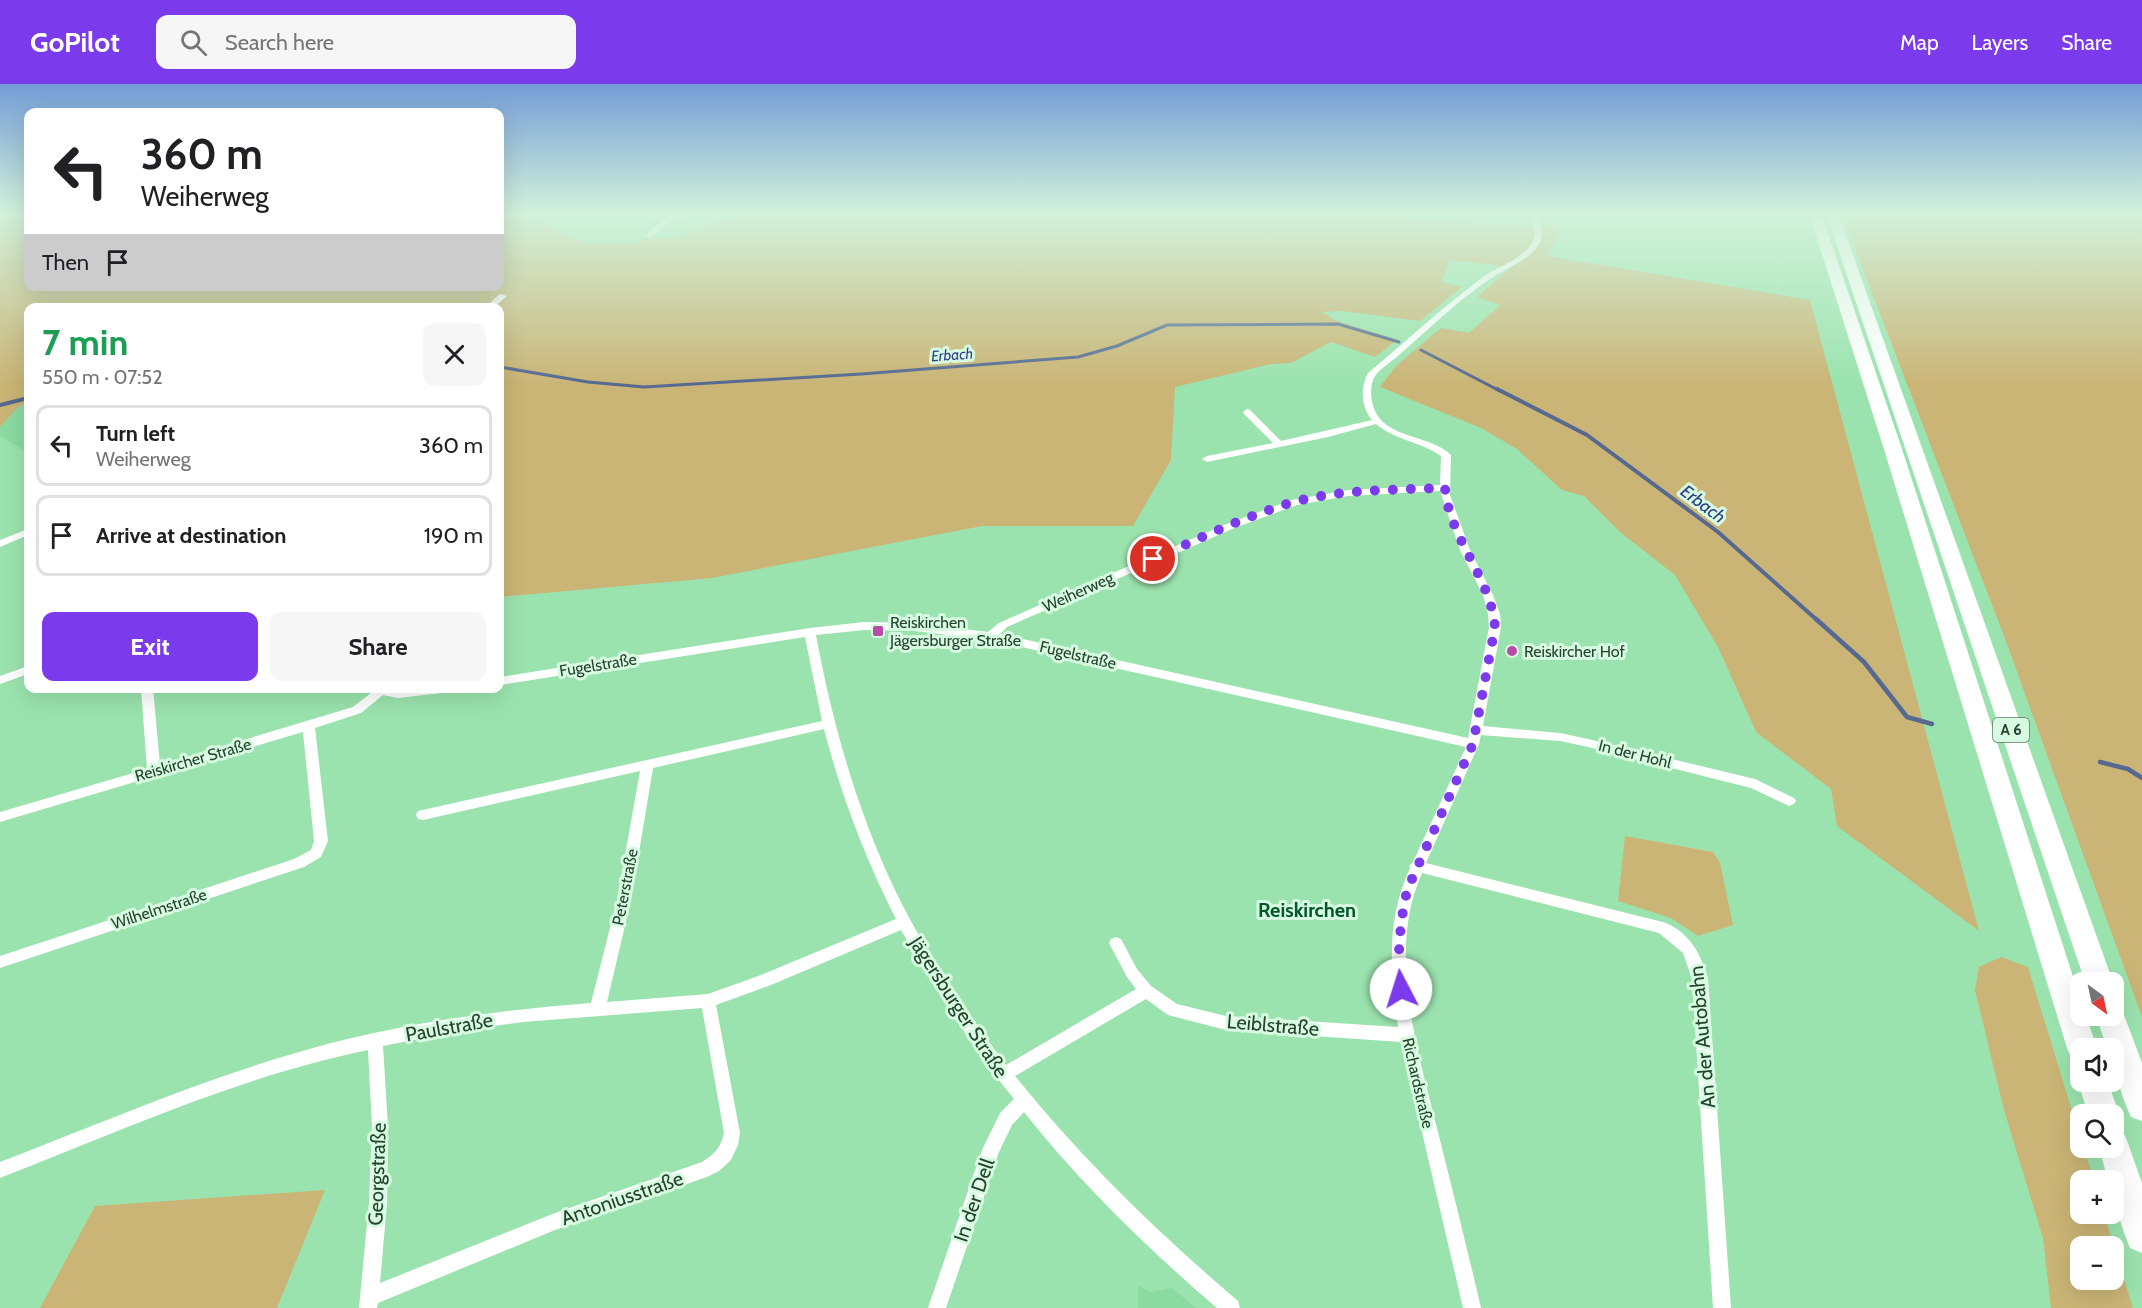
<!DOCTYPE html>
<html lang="en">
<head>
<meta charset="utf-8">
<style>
  body { margin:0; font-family:Cabin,sans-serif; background:#f6f6f6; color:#202124; height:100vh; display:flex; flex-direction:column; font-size:22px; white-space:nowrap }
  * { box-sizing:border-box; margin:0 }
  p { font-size:20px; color:#757577 }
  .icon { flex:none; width:33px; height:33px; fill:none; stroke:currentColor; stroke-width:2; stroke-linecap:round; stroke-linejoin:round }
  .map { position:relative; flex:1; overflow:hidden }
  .panel { position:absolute; left:24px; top:219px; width:480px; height:390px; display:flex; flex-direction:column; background:#fff; border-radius:12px; box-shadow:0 6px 24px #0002 }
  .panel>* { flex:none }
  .hud { position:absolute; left:24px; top:24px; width:480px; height:183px; border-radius:12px; box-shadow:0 6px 24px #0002; background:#fff; color:#202124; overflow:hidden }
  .needle { width:39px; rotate:147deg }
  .fabs { position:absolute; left:2070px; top:888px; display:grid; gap:12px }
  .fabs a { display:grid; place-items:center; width:54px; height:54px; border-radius:12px; background:#fff; box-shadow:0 6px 24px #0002; font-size:30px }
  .pin { position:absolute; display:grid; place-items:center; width:51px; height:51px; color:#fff; margin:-26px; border:3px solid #fff; border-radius:50%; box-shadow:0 2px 6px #0007 }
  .me { position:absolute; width:66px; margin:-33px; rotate:355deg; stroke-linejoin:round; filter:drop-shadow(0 0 4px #0008) }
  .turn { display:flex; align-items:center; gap:21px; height:126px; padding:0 18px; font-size:27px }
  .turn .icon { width:78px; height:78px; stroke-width:2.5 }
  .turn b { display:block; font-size:42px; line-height:51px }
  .then { display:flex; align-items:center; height:57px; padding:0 18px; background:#0003; gap:12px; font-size:22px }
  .round { display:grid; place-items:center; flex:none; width:63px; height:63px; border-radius:12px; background:#f6f6f6 }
  .overview { display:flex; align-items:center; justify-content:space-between; height:102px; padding:0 18px }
  h1 { font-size:36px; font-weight:700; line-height:45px; color:#1e9e55 }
  .button { display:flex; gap:12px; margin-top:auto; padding:12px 18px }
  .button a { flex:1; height:69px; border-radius:12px; background:#7c3aed; color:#fff; font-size:24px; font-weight:700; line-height:69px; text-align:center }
  .button a+a { background:#f6f6f6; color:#202124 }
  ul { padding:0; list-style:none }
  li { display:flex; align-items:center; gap:18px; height:81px; margin:0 12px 9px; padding:0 6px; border:3px solid #e0e0e0; border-radius:12px }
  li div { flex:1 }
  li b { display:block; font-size:22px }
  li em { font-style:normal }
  header { display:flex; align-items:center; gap:36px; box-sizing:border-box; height:84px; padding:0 30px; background:#7c3aed; color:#fff }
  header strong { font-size:28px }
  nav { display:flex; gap:33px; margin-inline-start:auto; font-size:21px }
  .search { width:420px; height:54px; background:#f6f6f6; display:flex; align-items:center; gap:15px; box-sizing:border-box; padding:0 21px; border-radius:12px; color:#757577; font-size:22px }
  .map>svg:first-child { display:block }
</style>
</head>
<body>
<header>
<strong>GoPilot</strong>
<div class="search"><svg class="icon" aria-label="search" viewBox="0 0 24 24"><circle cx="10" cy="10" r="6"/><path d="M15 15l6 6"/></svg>Search here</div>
<nav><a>Map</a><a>Layers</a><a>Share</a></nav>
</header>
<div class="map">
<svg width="2142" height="1224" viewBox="0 0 2142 1224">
  <rect width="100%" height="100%" fill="#9be3ae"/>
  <!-- built -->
  <g fill="#8bdaa1">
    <polygon points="28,321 28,369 0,352 0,343 19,322"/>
    <polygon points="1138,1202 1151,1208 1172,1204 1196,1224 1138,1224"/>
  </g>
  <!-- green -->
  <g fill="#cab576" fill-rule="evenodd">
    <polygon points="5,129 28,129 28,202 500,202 500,129 527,130 566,152 591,160 604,158 631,161 645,155 679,154 739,129 1441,129 1403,130 1413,136 1557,143 1556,157 1546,172 1810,216 1979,847 1837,742 1831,705 1756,648 1718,563 1675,491 1620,448 1584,412 1562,406 1517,365 1481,344 1380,303 1396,282 1441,244 1469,249 1500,221 1477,213 1512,183 1450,176 1441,198 1462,203 1420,237 1342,227 1323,228 1334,236 1397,256 1375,273 1331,258 1291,279 1271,280 1175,303 1171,376 1133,442 982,442 712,494 500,513 500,224 28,224 28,321 19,322 0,343 0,130"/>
    <polygon points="1844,129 2142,129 2142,933 2004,552 1857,170"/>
    <polygon points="1625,752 1713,768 1720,779 1733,841 1698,852 1671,834 1618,817"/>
    <path d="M2001 873 2028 883 2080 1053V1064H2084L2094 1096H2080V1130H2104L2133 1224H2051L2043 1154 2004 1026 1975 906 1979 883ZM2080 1162H2114V1196H2080Z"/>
    <polygon points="325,1106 277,1224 40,1224 95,1122"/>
  </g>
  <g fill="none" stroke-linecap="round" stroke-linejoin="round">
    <!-- stream-far2 -->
    <g stroke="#556991" stroke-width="3">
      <polyline points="1421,266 1500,307"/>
      <polyline points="500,283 588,298 644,303 861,290 1078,273 1117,262 1167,241 1338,240 1399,258"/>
    </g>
    <!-- stream-far1 -->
    <g stroke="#556991" stroke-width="4">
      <polyline points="1497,305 1587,351 1718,448 1818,537"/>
      <polyline points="0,321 28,314"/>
    </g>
    <!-- stream -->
    <g stroke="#556991" stroke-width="4.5">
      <polyline points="1816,535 1864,578 1907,633 1932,640"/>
      <polyline points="2100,678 2128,685 2142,694"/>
    </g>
    <!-- street -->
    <g fill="#fff" fill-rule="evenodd">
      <path d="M631 129C644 128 657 134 670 133 680 132 689 128 699 129L671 137 649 154 646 152 650 146 663 136Z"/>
      <path d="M1527 129H1533C1539 137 1545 147 1540 158 1531 176 1508 183 1493 193 1459 215 1428 246 1398 272 1391 278 1378 286 1374 294 1369 303 1371 320 1376 329 1390 355 1431 351 1451 371L1450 411 1470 466 1493 511 1500 530 1501 543 1483 642 1560 649 1588 655 1755 695 1794 714 1796 717 1794 720 1789 722 1751 704 1588 663 1560 657 1481 651 1479 660 1426 779 1663 838C1689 847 1701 870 1708 895L1731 1224H1713L1692 895 1683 869 1659 849 1422 789C1385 871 1420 974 1440 1056 1454 1112 1468 1168 1481 1224H1463L1401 958 1226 946 1168 931 1146 915 1015 992C1082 1075 1157 1148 1238 1217L1240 1224H1217C1147 1164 1081 1100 1024 1028L1012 1041 999 1068 946 1224H928L982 1066 1000 1029 1014 1015C971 963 935 904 901 846L771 901 716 921 740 1049 738 1061 731 1076 719 1087 707 1093 555 1146 378 1219 377 1224H359L369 1119 372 1043 368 966C241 992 120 1047 0 1094V1078C93 1042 187 1002 282 973 382 942 487 927 591 919L617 816 640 687 423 736 418 735 416 731 418 727 822 637 805 553 500 601V593L810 544 864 538 914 539 988 548 999 539 1073 506 1229 439 1292 416 1348 406 1440 401 1441 372C1421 358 1395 356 1376 340L1328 353 1207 378 1202 375 1207 372 1273 359 1244 330 1243 328 1247 325 1250 326 1281 357 1372 336C1361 323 1360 304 1368 289 1406 257 1443 223 1483 193 1498 182 1522 176 1532 159 1538 149 1533 138 1527 129ZM1440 407 1460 466 1483 511 1488 530 1489 543 1468 654 1000 550 1007 543 1237 443 1297 421 1348 412ZM864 546 914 547 991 556 1466 663 1413 778 1409 782 1410 784C1385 839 1391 885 1398 943L1226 932 1177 920 1151 902 1137 885 1121 855 1116 853 1111 855 1109 859 1127 893 1136 905 1006 981C965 925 924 867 894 804 856 723 832 638 816 551ZM824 645C841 711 865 774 896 835L761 891 708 910 607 918 631 816 653 684ZM702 924 724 1049C721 1063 715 1070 702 1078L555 1129 380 1199 387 1119 388 1043 383 962 463 946 523 938Z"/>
      <polygon points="500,210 507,212 493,224 484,224"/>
      <polygon points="28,445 28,451 0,463 0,456"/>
      <polygon points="28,582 28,590 0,600 0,592"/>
      <polygon points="141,604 153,604 160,681 353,623 371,609 359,607 357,604 398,606 456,604 450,608 398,614 383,611 361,629 315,644 328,757 321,773 304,783 0,884 0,872 294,775 311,766 314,757 303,648 0,738 0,728 147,685"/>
    </g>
    <!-- highway -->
    <g fill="#fff" fill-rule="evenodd">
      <polygon points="1809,129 1821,129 1901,362 2080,914 2080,932 2086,932 2097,964 2080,964 2080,977 2071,973 2067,964 1883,362"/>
      <polygon points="1826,129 1838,129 2113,898 2085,898"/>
      <path d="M2114 920 2121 923 2142 979V1037L2131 1033C2121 1011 2114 989 2114 964H2107L2096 932H2114Z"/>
      <polygon points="2080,992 2080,998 2108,998 2119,1030 2114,1040 2114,1030 2088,1030 2078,998"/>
      <path d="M2114 1047 2125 1051 2142 1099V1169L2130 1164C2121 1142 2114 1120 2114 1096H2108L2099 1064H2114Z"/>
    </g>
  </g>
  <!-- sky -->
  <linearGradient id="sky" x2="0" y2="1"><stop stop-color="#759dd6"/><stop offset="0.43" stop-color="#d2f2db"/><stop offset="1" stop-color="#d2f2db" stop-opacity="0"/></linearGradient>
  <rect width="2142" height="300" fill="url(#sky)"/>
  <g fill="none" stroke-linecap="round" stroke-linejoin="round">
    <!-- route -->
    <path stroke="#7c3aed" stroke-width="10" stroke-dasharray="0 18" d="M1153 475C1199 455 1245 432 1294 418 1342 405 1395 406 1445 404 1449 454 1491 494 1495 543L1473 660 1407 806 1401 838 1398 882 1401 905"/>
  </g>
  <!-- markers -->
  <g fill="#b74bab" stroke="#d7fbe0" stroke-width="2">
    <rect x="872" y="541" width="12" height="12" rx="3"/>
    <circle cx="1512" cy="567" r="6"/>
  </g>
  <g text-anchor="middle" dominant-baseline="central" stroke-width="6" stroke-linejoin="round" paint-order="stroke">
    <!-- far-water labels -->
    <g font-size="15" font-style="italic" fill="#303c8c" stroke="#d7fbe0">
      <text transform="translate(952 271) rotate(-4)">Erbach</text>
    </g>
    <!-- shield labels -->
    <rect fill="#d7fbe0" stroke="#5a7a63" stroke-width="1.5" x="1993" y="634" width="36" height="24" rx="4.5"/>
    <g font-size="15" font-weight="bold" fill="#24422d">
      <text x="2011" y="646">A 6</text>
    </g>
    <!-- street labels -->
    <g font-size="16" fill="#24422d" stroke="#d7fbe0">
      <text transform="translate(1078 508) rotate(-24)">Weiherweg</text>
      <text transform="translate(1078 571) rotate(13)">Fugelstraße</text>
      <text transform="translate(598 581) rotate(-9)">Fugelstraße</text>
      <text transform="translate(1635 670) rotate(14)">In der Hohl</text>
      <text transform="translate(193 676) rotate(-16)">Reiskircher Straße</text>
      <text transform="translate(625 803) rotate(-79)">Peterstraße</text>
      <text transform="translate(159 825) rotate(-18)">Wilhelmstraße</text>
      <text transform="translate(1418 999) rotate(77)">Richardstraße</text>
    </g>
    <!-- poi labels -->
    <g font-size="16" fill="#24422d" stroke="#d7fbe0" text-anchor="start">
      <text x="890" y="538">Reiskirchen<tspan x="890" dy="18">Jägersburger Straße</tspan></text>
      <text x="1524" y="567">Reiskircher Hof</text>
    </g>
    <!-- water labels -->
    <g font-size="18" font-style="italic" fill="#303c8c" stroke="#d7fbe0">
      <text transform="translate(1703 420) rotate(37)">Erbach</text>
    </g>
    <!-- quarter labels -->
    <g font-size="20" font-weight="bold" fill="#03572a" stroke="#d7fbe0">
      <text x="1307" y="826">Reiskirchen</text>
    </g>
    <!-- near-street labels -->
    <g font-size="20" fill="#24422d" stroke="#d7fbe0">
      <text transform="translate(959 923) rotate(57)">Jägersburger Straße</text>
      <text transform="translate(1273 941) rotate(5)">Leiblstraße</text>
      <text transform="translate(449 943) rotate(-10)">Paulstraße</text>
      <text transform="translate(1702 953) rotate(-95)">An der Autobahn</text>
      <text transform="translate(377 1090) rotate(-88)">Georgstraße</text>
      <text transform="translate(622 1114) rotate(-19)">Antoniusstraße</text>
      <text transform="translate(974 1116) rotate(-71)">In der Dell</text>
    </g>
  </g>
</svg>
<div class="fabs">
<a><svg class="needle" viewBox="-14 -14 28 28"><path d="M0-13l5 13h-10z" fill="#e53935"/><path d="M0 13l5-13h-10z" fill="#757577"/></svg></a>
<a><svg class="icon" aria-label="sound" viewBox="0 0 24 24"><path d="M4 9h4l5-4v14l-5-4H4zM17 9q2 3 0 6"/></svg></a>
<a><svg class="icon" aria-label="search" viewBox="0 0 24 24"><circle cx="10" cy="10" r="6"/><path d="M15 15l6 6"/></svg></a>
<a>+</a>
<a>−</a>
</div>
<div class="pin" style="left:1153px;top:475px;background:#d93025"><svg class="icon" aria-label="arrive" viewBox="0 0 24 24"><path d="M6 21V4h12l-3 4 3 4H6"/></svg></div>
<svg class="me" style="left:1401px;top:905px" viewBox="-20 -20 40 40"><circle r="19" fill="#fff"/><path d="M0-13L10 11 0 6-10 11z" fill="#7c3aed"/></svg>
<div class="hud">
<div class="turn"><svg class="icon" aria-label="left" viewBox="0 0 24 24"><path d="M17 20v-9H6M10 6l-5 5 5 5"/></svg><div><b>360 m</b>Weiherweg</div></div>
<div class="then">Then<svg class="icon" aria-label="arrive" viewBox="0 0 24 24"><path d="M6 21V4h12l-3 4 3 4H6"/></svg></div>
</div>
<section class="panel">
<div class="overview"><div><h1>7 min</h1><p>550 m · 07:52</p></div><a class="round"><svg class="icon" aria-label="close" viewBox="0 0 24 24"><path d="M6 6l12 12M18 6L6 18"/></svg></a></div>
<ul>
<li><svg class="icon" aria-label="left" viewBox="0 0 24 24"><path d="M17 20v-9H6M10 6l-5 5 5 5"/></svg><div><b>Turn left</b><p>Weiherweg</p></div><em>360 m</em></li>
<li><svg class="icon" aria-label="arrive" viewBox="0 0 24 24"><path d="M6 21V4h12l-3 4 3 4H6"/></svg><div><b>Arrive at destination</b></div><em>190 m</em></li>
</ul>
<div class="button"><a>Exit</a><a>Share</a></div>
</section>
</div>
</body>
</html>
